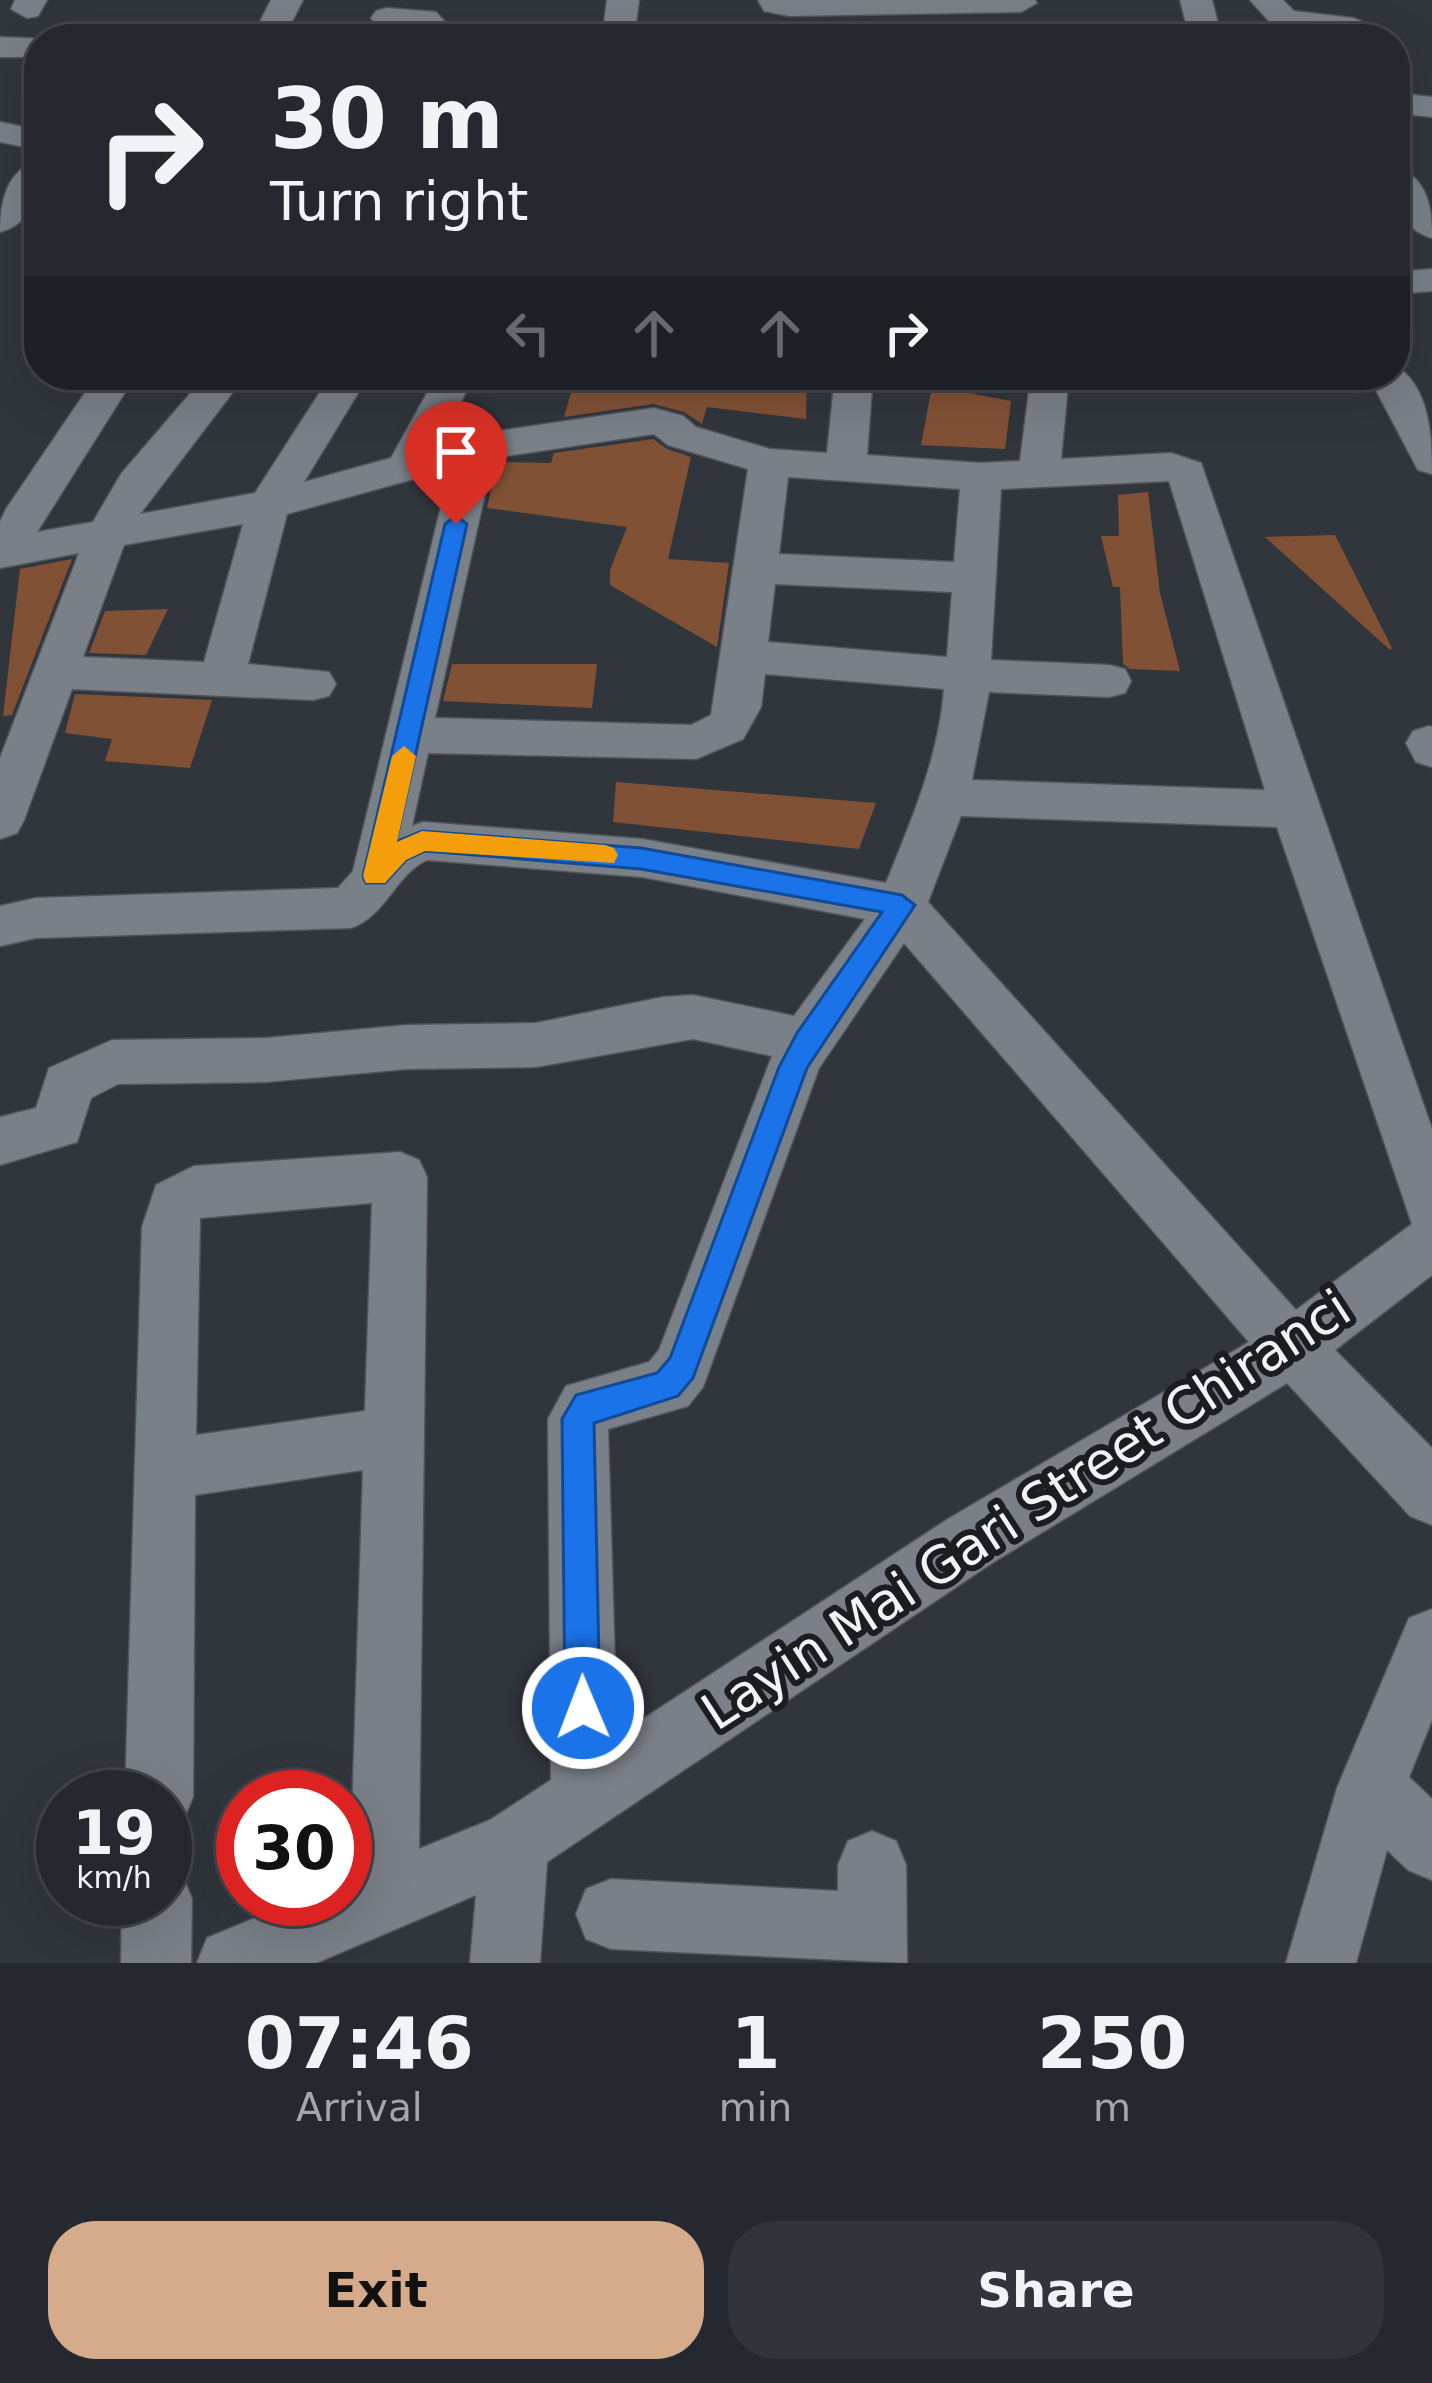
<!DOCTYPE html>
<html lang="en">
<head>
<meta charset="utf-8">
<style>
  body { margin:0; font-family:"DejaVu Sans",sans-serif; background:#31343a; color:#f1f3f6; height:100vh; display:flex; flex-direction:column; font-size:45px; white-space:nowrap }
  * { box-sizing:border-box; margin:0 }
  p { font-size:39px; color:#a3a6aa }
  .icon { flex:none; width:66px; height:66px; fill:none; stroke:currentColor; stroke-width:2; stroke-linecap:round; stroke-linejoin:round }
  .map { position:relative; height:1963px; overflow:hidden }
  .side { display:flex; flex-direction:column; background:#25282e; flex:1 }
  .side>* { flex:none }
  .banner { position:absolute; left:24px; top:24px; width:1386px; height:366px; border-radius:48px; box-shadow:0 12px 48px #0002,0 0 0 3px #42444a; background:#25282e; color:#f1f3f6; overflow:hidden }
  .speed { position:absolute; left:36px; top:1770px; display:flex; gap:24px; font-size:60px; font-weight:700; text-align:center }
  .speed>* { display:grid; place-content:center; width:156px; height:156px; border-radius:50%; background:#25282e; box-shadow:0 12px 48px #0002,0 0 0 3px #42444a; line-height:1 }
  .speed small { font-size:30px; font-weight:400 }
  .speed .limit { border:18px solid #d22; background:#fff; color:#111 }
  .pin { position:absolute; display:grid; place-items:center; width:102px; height:102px; color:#fff; margin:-123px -51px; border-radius:50% 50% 50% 0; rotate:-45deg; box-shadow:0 0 12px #0007 }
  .pin .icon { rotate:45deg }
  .me { position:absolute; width:132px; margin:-66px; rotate:359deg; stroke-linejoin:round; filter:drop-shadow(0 0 9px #0008) }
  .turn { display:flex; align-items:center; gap:42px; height:252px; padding:0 48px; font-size:54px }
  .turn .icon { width:156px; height:156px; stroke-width:2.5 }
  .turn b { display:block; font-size:84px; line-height:102px }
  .lanes { display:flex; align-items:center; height:114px; padding:0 48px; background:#0003; justify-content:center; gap:60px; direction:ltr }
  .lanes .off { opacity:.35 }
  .eta { display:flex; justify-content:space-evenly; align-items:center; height:204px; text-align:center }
  .eta b { font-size:72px; font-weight:600; line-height:84px }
  .cta { display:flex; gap:24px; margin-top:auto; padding:24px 48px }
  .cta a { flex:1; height:138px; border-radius:48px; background:#d6ab8b; color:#111; font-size:48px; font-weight:600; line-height:138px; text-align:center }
  .cta a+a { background:#31343a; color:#f1f3f6 }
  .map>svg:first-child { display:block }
</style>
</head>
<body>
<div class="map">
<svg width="1432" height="1963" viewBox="0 0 1432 1963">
  <rect width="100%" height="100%" fill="#31363d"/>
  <!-- building -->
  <g fill="#815136">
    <polygon points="576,375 807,375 806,419 707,407 702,424 684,412 653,404 564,417"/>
    <polygon points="932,386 1011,401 1005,449 921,445"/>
    <polygon points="653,439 667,449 691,457 668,559 729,563 717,647 610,585 610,570 627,527 487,508 497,462 551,463 554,453"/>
    <polygon points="1148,492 1160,593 1180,671 1130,669 1123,664 1120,587 1113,587 1101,536 1119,536 1118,495"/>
    <polygon points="1335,535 1392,648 1390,650 1265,537"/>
    <polygon points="72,559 12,715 3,716 20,569"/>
    <polygon points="168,609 146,655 89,653 105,611"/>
    <polygon points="452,664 597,664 592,708 443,701"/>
    <polygon points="75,694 212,700 190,768 105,761 112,739 65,733"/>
    <polygon points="616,782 876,803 859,849 613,822"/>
  </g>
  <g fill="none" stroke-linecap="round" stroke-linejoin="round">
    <defs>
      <g id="minor">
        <polygon points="15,0 47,0 38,16 27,18 11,9"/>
        <polygon points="271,0 303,0 283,39 251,39"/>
        <polygon points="607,0 639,0 634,39 602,39"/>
        <polygon points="758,0 1035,0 1037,3 1021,12 789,16 764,11"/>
        <polygon points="1180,0 1212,0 1222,39 1190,39"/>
        <polygon points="1250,0 1283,0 1294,11 1353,18 1361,21 1371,39 1339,39 1337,34 1274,27"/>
        <polygon points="387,8 436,12 446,23 444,39 412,39 413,28 376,25 371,18 376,11"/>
        <polygon points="0,37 46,39 39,39 39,57 0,57"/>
        <polygon points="1395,93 1432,97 1432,117 1395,113"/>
        <polygon points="0,122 39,130 39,150 0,142"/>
        <path d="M39 161C39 189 33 224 0 232 0 203 6 169 39 161Z"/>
        <path d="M1395 168C1428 176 1432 209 1432 238 1400 230 1395 196 1395 168Z"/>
        <polygon points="1432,269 1432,291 1395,294 1395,272"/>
        <path d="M1395 365C1430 387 1432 437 1432 474L1418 470 1368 375H1395Z"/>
        <path d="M97 375H136L37 532 93 522 121 474 206 375H246L140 514 255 493 331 375H369L304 482 391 458 437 375H475L438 446 491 432 654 408 683 416 696 427 770 449 827 453 835 375H873L867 455 981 463 1020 461 1031 375H1069L1061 459 1171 453 1201 463 1432 1129V1275L1335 1350 1432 1448V1525L1410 1516 1287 1383 992 1563 547 1862 540 1963H470L476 1895 316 1963H197L207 1938 300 1899H345V1880L350 1878 363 1470 195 1495 193 1797 183 1821 165 1828V1797H125L142 1227 156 1185 194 1166 400 1152 419 1160 427 1177 419 1849 490 1820 551 1780 548 1419 566 1386 649 1362 659 1350 772 1056 693 1039 536 1067 407 1069 266 1082 118 1084 91 1098 77 1142 0 1165V1117L36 1108 49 1068 112 1040 266 1038 407 1025 536 1023 663 997 693 995 794 1016 865 919 642 877 427 860C395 875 386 916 351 928L36 938 0 946V906L36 898 338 888 353 871 450 469 287 514 248 664 329 672 336 684 329 696 313 700 72 689 24 820 17 833 0 839V758L79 553 0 568V522L6 509ZM654 434 668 445 748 469 711 715 691 725 435 718 493 458ZM788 477 960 489 954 562 779 554ZM1169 481 1265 790 972 780 989 692 1109 697 1125 693 1131 681 1125 669 1109 665 991 660 1001 489ZM243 524 204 662 83 657 124 545ZM775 584 952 592 947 657 768 642ZM765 674 944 689C939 757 911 821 886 883L642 839 423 822 412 826 428 753 696 759 743 739 761 707ZM961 816 1277 827 1412 1224 1296 1310 928 902ZM904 943 1249 1342 948 1519 617 1736 608 1429 688 1406 703 1387 819 1068ZM372 1203 365 1411 196 1435 200 1218Z"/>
        <polygon points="1429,726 1432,727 1432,767 1416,762 1406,743 1413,731"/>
        <polygon points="1432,1609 1432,1720 1409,1777 1432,1799 1432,1880 1408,1870 1387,1850 1356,1963 1286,1963 1337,1788 1409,1618"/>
        <polygon points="872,1831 896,1841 906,1865 907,1963 611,1949 586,1939 576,1914 586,1889 611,1879 838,1891 838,1865 848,1841"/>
        <polygon points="165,1868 182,1874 192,1899 191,1963 121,1963 122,1899 165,1899"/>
      </g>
    </defs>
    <!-- minor casing -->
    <use href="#minor" stroke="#51555b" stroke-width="3"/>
    <!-- minor -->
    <use href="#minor" fill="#7a8088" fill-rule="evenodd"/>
  </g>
  <!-- route -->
  <polygon fill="#1a73e8" stroke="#114b97" stroke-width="3" points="456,516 467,524 396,842 422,831 641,848 902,895 915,905 807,1068 693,1378 678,1396 594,1423 600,1708 595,1720 583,1725 570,1720 565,1708 562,1419 576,1395 657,1373 670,1358 779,1067 797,1033 882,912 641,869 425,851 406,860 385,883 366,883 363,876 445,524"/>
  <!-- slow -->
  <polygon fill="#f59e0b" points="404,746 416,756 397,842 422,831 605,845 614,848 618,855 614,863 425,851 406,860 385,883 366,883 363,876 392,756"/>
  <g text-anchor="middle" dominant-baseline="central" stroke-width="12" stroke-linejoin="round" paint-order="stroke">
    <!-- near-street labels -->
    <g font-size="51" fill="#eff3f7" stroke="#1b1d21">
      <text transform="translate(1026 1510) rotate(-33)">Layin Mai Gari Street Chiranci</text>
    </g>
  </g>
</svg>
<div class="speed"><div>19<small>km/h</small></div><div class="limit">30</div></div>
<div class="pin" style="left:456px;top:524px;background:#d93025"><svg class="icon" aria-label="arrive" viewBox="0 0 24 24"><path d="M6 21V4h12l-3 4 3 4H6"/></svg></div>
<svg class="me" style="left:583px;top:1708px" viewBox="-20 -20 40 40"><circle r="17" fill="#1a73e8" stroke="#fff" stroke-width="3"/><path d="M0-11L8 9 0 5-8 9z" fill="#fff"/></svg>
<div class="banner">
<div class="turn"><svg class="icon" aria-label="right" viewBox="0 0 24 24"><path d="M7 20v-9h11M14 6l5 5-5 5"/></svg><div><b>30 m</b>Turn right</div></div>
<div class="lanes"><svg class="icon off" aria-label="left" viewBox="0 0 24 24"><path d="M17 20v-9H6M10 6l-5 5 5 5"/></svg><svg class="icon off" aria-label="ahead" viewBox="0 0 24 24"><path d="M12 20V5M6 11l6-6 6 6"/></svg><svg class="icon off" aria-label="ahead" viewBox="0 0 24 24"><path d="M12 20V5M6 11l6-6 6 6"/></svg><svg class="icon" aria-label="right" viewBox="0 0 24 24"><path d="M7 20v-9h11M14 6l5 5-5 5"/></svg></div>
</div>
</div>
<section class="side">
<div class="eta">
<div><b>07:46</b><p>Arrival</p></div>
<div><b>1</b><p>min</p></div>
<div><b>250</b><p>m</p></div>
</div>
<div class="cta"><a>Exit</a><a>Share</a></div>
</section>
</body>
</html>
